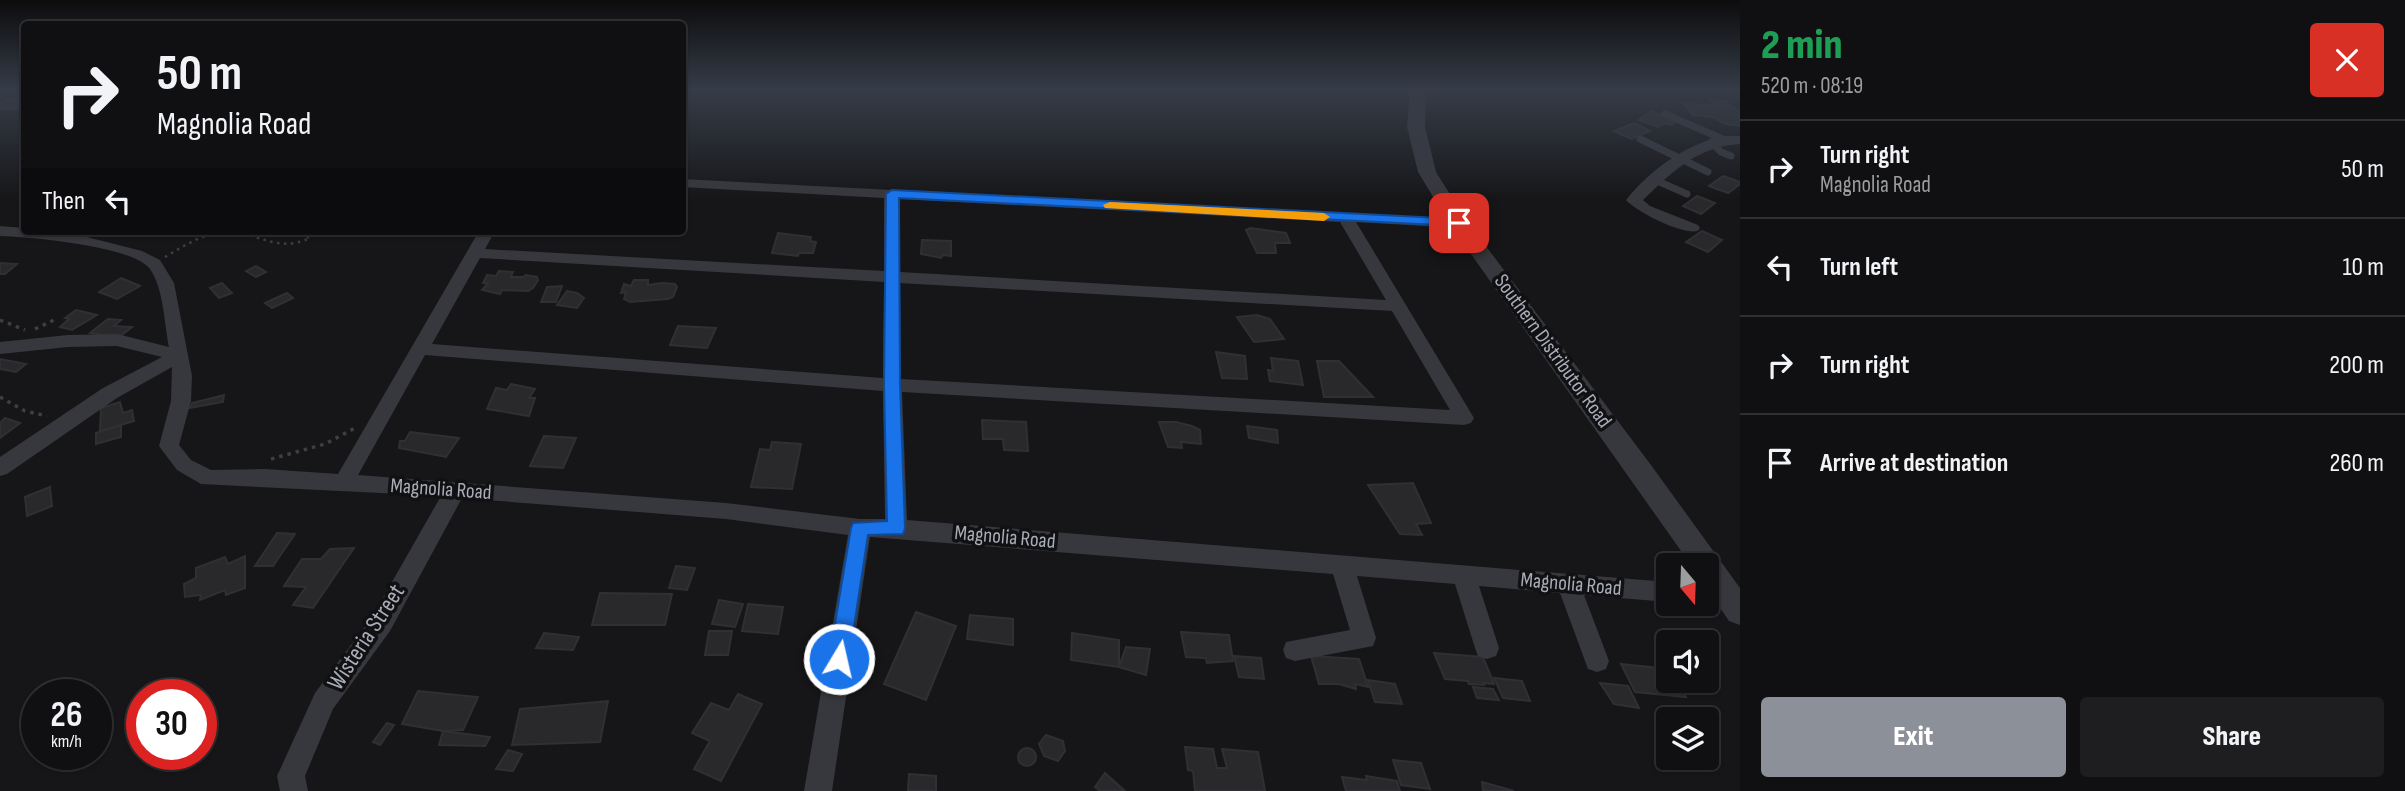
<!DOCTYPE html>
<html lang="en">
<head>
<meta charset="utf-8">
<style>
  body { margin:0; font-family:"Sofia Sans Condensed",sans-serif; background:#1e1e20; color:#f1f3f6; height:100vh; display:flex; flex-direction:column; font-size:26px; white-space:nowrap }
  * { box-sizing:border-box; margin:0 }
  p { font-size:23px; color:#9c9d9f }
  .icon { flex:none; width:38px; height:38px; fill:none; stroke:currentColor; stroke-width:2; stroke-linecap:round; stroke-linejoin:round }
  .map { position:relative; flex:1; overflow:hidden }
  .drawer { display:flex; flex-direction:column; background:#101012; width:665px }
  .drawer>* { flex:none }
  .hud { position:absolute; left:21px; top:21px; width:665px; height:214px; border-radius:7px; box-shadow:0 2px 5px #0004,0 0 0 2px #303032; background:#101012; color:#f1f3f6; overflow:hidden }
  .needle { width:46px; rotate:161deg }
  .buttons { position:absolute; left:1656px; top:553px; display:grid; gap:14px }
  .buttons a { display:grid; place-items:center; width:63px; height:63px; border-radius:7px; background:#101012; box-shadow:0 2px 5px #0004,0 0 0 2px #303032; font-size:35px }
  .speed { position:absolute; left:21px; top:679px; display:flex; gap:14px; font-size:35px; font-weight:700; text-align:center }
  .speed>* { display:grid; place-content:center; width:91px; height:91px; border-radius:50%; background:#101012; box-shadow:0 2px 5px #0004,0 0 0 2px #303032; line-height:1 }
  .speed small { font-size:18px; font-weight:400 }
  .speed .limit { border:10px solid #d22; background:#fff; color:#111 }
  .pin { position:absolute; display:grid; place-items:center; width:60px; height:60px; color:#fff; margin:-30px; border-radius:14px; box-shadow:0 4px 10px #0006 }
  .me { position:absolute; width:77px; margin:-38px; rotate:9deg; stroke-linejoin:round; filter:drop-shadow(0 0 5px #0008) }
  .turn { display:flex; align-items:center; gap:24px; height:147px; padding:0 21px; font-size:32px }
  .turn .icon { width:91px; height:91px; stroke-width:2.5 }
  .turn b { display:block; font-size:49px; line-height:60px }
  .then { display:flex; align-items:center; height:66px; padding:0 21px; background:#0003; gap:14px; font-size:26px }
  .round { display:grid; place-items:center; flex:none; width:74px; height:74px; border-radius:7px; background:#1e1e20 }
  .headline { display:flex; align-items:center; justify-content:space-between; height:119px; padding:0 21px }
  h1 { font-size:42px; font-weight:800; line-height:52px; color:#1e9e55 }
  .cta { display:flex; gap:14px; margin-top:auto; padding:14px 21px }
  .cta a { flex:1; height:80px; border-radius:7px; background:#8c9099; color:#fff; font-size:28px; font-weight:800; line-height:80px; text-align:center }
  .cta a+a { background:#1e1e20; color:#f1f3f6 }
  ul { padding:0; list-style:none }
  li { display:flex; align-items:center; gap:21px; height:98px; padding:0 21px; border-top:2px solid #303032 }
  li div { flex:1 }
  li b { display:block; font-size:26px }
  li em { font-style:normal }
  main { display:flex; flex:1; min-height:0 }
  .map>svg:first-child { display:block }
</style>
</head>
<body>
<main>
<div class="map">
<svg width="1740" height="791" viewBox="0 0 1740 791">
  <rect width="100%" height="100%" fill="#161618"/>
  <!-- building -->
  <g fill="#29292c" stroke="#303034" stroke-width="2">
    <polygon points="4,100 18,100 17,103 24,103 16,109 0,109 0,103"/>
    <polygon points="1710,100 1726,101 1739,112 1740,126 1725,124 1713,117 1693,115 1683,103 1715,106"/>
    <polygon points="1651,111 1676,121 1672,125 1664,123 1658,127 1639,120"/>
    <polygon points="1634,123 1650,131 1631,139 1614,131"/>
    <polygon points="1723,176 1740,182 1740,184 1728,193 1709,186"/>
    <polygon points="1697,196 1715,203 1701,214 1683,206"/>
    <polygon points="1250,228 1286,233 1290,243 1275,243 1276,253 1257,253 1246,230"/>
    <polygon points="1702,231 1722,240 1708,252 1686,242"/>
    <polygon points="778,233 811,237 810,241 816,242 813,253 799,253 798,256 772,253"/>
    <polygon points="922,240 951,241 951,256 943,255 941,258 921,254"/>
    <polygon points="0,263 17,264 5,274 0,274"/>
    <polygon points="256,266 266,272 256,277 246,271"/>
    <polygon points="499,271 513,272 511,277 523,277 526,275 537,277 538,280 533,288 528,291 502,290 500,294 482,290 488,283 483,283 487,275 496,276"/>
    <polygon points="121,278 140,286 117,299 99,292"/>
    <polygon points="634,280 648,280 648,285 662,283 675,284 677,287 673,297 668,299 630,302 624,299 626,292 621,293 624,284 631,286"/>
    <polygon points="222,283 232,293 219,298 210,288"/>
    <polygon points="562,286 556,302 541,302 547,287"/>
    <polygon points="567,291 577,293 584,298 577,308 557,305"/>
    <polygon points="287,293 293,298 272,308 265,303"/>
    <polygon points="76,310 97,315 72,330 60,327 69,319 65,318"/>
    <polygon points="1257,315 1270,319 1284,339 1254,342 1237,317"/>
    <polygon points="108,319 121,320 114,326 132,327 118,338 90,333"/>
    <polygon points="678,326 716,328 707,348 670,345"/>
    <polygon points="1216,352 1245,356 1247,379 1222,378"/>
    <polygon points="1271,358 1298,361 1303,385 1270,381 1268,370 1273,371"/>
    <polygon points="0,359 26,364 16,372 0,369"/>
    <polygon points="1317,361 1339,361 1373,397 1324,397"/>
    <polygon points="511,384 535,389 529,398 535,398 529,416 487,409 496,388 507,390"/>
    <polygon points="224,395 223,402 190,408 192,403"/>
    <polygon points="120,402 123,413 132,410 134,421 100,431 101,408"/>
    <polygon points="5,418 20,423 0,438 0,423"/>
    <polygon points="982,420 1026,422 1028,451 1004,450 1003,439 983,439"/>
    <polygon points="1159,422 1176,422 1192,426 1200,430 1201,444 1181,442 1182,448 1168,447"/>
    <polygon points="121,425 121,437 96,444 96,433"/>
    <polygon points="1247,426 1277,430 1278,443 1249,438"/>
    <polygon points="410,432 459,438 446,457 399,448 400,441 405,441"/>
    <polygon points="544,436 576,438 563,468 530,466"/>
    <polygon points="772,442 801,444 792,489 751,487 760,449 770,450"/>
    <polygon points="1413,483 1431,523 1416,524 1422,535 1400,534 1368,485"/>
    <polygon points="50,487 52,506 27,516 25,497"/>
    <polygon points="277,533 295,534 273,566 255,566"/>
    <polygon points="354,548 313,608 293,605 306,587 284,586 302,559 321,559 330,549"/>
    <polygon points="245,556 245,588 226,595 225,590 200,600 201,595 185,597 184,584 196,578 196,568 225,557 228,564"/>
    <polygon points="676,566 695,568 687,590 669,588"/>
    <polygon points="600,593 672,594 665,625 592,625"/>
    <polygon points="719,600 743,604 735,627 712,624"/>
    <polygon points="748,604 783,607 778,634 742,631"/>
    <polygon points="916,612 956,626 926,700 884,684"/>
    <polygon points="970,615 1013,619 1013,645 967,639"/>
    <polygon points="709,631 732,631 728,655 705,655"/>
    <polygon points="1181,632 1229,635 1233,661 1207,663 1206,658 1186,657"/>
    <polygon points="544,633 579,637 573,650 536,648"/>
    <polygon points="1072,633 1119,640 1119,667 1071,660"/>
    <polygon points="1126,647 1150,649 1146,675 1119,667"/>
    <polygon points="1434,653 1483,657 1494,684 1483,683 1484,685 1469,684 1468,681 1445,679"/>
    <polygon points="1234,656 1261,658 1264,679 1239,677"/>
    <polygon points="1311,656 1359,659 1368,687 1355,684 1356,689 1339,684 1319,684"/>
    <polygon points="1621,664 1668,669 1668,681 1678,681 1686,697 1635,692"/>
    <polygon points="1494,678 1522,681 1530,701 1503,698"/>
    <polygon points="1368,680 1395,684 1402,704 1375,702"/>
    <polygon points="1600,683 1628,686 1639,708 1614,704"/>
    <polygon points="1473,687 1493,689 1499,700 1477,698"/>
    <polygon points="418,691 478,697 463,730 443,731 402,724"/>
    <polygon points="738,694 762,704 721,781 694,769 710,741 692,733 711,703 729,710"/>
    <polygon points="608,701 600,742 512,745 520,709"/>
    <polygon points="387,723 394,725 380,745 373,742"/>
    <polygon points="443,731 490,737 485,746 439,745"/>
    <polygon points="1046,735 1063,741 1065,751 1058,761 1044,756 1039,744"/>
    <polygon points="1185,747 1213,749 1217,768 1227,768 1222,749 1258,752 1265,791 1195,791 1193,771 1188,770"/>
    <circle cx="1027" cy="757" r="9"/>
    <polygon points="508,750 522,754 513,771 496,769"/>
    <polygon points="1393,760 1421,763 1430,789 1401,785"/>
    <polygon points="1105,773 1125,791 1100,791 1095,787"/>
    <polygon points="909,774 936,776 936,791 908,791"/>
    <polygon points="1366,776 1397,781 1400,791 1346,791 1342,777 1367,780"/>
    <polygon points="1482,782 1514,791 1483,791"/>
  </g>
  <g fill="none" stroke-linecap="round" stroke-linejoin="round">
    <!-- path-far1 -->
    <path stroke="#3d3f44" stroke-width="2.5" stroke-dasharray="2.5 4.5" stroke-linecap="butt" d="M165 257C184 246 203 233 225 232 258 231 276 254 310 238L297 234 300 231"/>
    <!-- path -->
    <g stroke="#3d3f44" stroke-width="3.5" stroke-dasharray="3.5 5" stroke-linecap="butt">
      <polyline points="0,320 25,330"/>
      <polyline points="35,329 54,320"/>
      <polyline points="0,397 25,411 47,416"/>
      <polyline points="271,459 325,444 355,428"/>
    </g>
    <!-- service -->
    <g stroke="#37383d" stroke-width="7">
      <polyline points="1665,114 1723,139"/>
      <polyline points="1640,139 1708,172"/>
      <polyline points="1711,142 1721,152 1731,156"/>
      <polyline points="1655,180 1687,194"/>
    </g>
    <!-- minor -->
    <g fill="#37383d" fill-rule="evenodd">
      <path d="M1723 136H1740V144C1698 146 1672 172 1643 200L1650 206 1698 225 1700 228 1698 231C1682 235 1637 212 1626 200 1651 169 1685 145 1723 136Z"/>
      <path d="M682 179 1465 220 1467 223 1459 228 1356 222 1474 418 1471 423 1464 425 902 392 907 520 1668 582V602L1584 595 1609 661 1606 669 1597 672 1588 669 1560 593 1479 586 1499 648 1496 656 1487 659 1478 656 1475 648 1455 584 1357 576 1376 638 1373 646 1295 661 1286 658 1283 650 1286 642 1350 630 1333 574 870 537 832 791H804L848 535 726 519 462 498 390 631 333 709 305 776 308 791H280L277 776 315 693 372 617 441 496 201 484 177 470 159 446 171 401 172 367 117 398 7 474 0 476V457L103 388 162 357 117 346 68 347 0 354V342L68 335 117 334 169 347C164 322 164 290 150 269 133 246 30 237 0 236V226L24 228V231H63L142 251 160 260 174 283 192 376 191 401 179 445 191 460 211 470 265 469 338 474 479 231H495L485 249 884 271V198L682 187ZM900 199 1340 222 1386 300 900 272ZM480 258 884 282 883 378 432 344ZM900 283 1392 311 1450 410 901 379ZM425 355 883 391 885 519H860L726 503 358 475Z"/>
    </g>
    <!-- tertiary -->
    <polygon fill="#37383d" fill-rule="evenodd" points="1410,89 1426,89 1425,127 1436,172 1467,221 1651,465 1740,588 1740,625 1729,621 1706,587 1706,565 1691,565 1449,223 1418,172 1407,127"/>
  </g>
  <!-- sky -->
  <linearGradient id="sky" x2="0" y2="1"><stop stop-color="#0c0c0d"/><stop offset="0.45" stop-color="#363c48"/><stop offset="1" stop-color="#363c48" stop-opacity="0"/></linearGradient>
  <rect width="1740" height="200" fill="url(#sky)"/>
  <!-- route -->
  <polygon fill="#1a73e8" stroke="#114b97" stroke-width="2" points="892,190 1459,219 1465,223 1459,226 899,198 900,385 905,528 903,534 868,535 849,659 846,666 839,669 832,666 829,659 851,528 853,523 887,521 884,385 886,194"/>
  <!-- slow -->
  <polygon fill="#f59e0b" points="1110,202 1324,213 1330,217 1324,221 1105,208 1103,205"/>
  <g text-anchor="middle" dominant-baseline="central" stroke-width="7" stroke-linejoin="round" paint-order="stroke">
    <!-- street labels -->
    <g font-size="21" fill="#a8adb8" stroke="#111113">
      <text transform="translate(1553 351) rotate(54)">Southern Distributor Road</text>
      <text transform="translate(441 489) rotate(4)">Magnolia Road</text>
      <text transform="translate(1005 537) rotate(5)">Magnolia Road</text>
      <text transform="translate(1571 584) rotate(5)">Magnolia Road</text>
    </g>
    <!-- near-street labels -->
    <g font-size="24" fill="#a8adb8" stroke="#111113">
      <text transform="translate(366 637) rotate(-57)">Wisteria Street</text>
    </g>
  </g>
</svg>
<div class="buttons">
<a><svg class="needle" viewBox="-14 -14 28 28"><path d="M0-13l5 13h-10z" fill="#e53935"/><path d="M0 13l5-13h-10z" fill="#9c9d9f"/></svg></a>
<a><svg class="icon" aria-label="sound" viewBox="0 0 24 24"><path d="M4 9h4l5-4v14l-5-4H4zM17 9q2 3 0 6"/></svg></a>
<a><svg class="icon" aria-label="layers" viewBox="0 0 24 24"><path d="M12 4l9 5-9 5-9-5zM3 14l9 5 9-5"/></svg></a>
</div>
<div class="speed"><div>26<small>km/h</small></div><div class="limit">30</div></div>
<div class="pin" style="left:1459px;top:223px;background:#d93025"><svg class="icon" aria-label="arrive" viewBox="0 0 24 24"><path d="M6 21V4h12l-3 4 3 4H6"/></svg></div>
<svg class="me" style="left:839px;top:659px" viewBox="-20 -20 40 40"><circle r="17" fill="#1a73e8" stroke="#fff" stroke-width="3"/><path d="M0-11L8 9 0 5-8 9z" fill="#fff"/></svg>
<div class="hud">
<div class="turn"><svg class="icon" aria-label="right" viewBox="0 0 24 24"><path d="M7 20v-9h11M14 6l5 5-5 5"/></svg><div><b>50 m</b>Magnolia Road</div></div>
<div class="then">Then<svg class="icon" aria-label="left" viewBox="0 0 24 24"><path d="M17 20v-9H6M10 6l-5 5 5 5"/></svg></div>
</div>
</div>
<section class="drawer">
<div class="headline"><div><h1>2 min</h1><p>520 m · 08:19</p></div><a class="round" style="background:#d93025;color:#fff"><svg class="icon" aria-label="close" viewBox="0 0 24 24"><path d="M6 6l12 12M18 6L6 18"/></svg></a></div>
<ul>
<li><svg class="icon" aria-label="right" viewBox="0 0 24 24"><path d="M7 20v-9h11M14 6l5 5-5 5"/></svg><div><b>Turn right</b><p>Magnolia Road</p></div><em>50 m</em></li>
<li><svg class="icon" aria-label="left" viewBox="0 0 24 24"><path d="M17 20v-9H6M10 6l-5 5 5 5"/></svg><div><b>Turn left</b></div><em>10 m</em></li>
<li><svg class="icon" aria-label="right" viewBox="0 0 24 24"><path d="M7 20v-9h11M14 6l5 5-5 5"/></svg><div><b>Turn right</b></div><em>200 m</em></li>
<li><svg class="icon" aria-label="arrive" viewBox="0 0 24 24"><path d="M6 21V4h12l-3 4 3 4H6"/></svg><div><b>Arrive at destination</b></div><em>260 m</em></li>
</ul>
<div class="cta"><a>Exit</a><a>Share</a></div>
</section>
</main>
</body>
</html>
